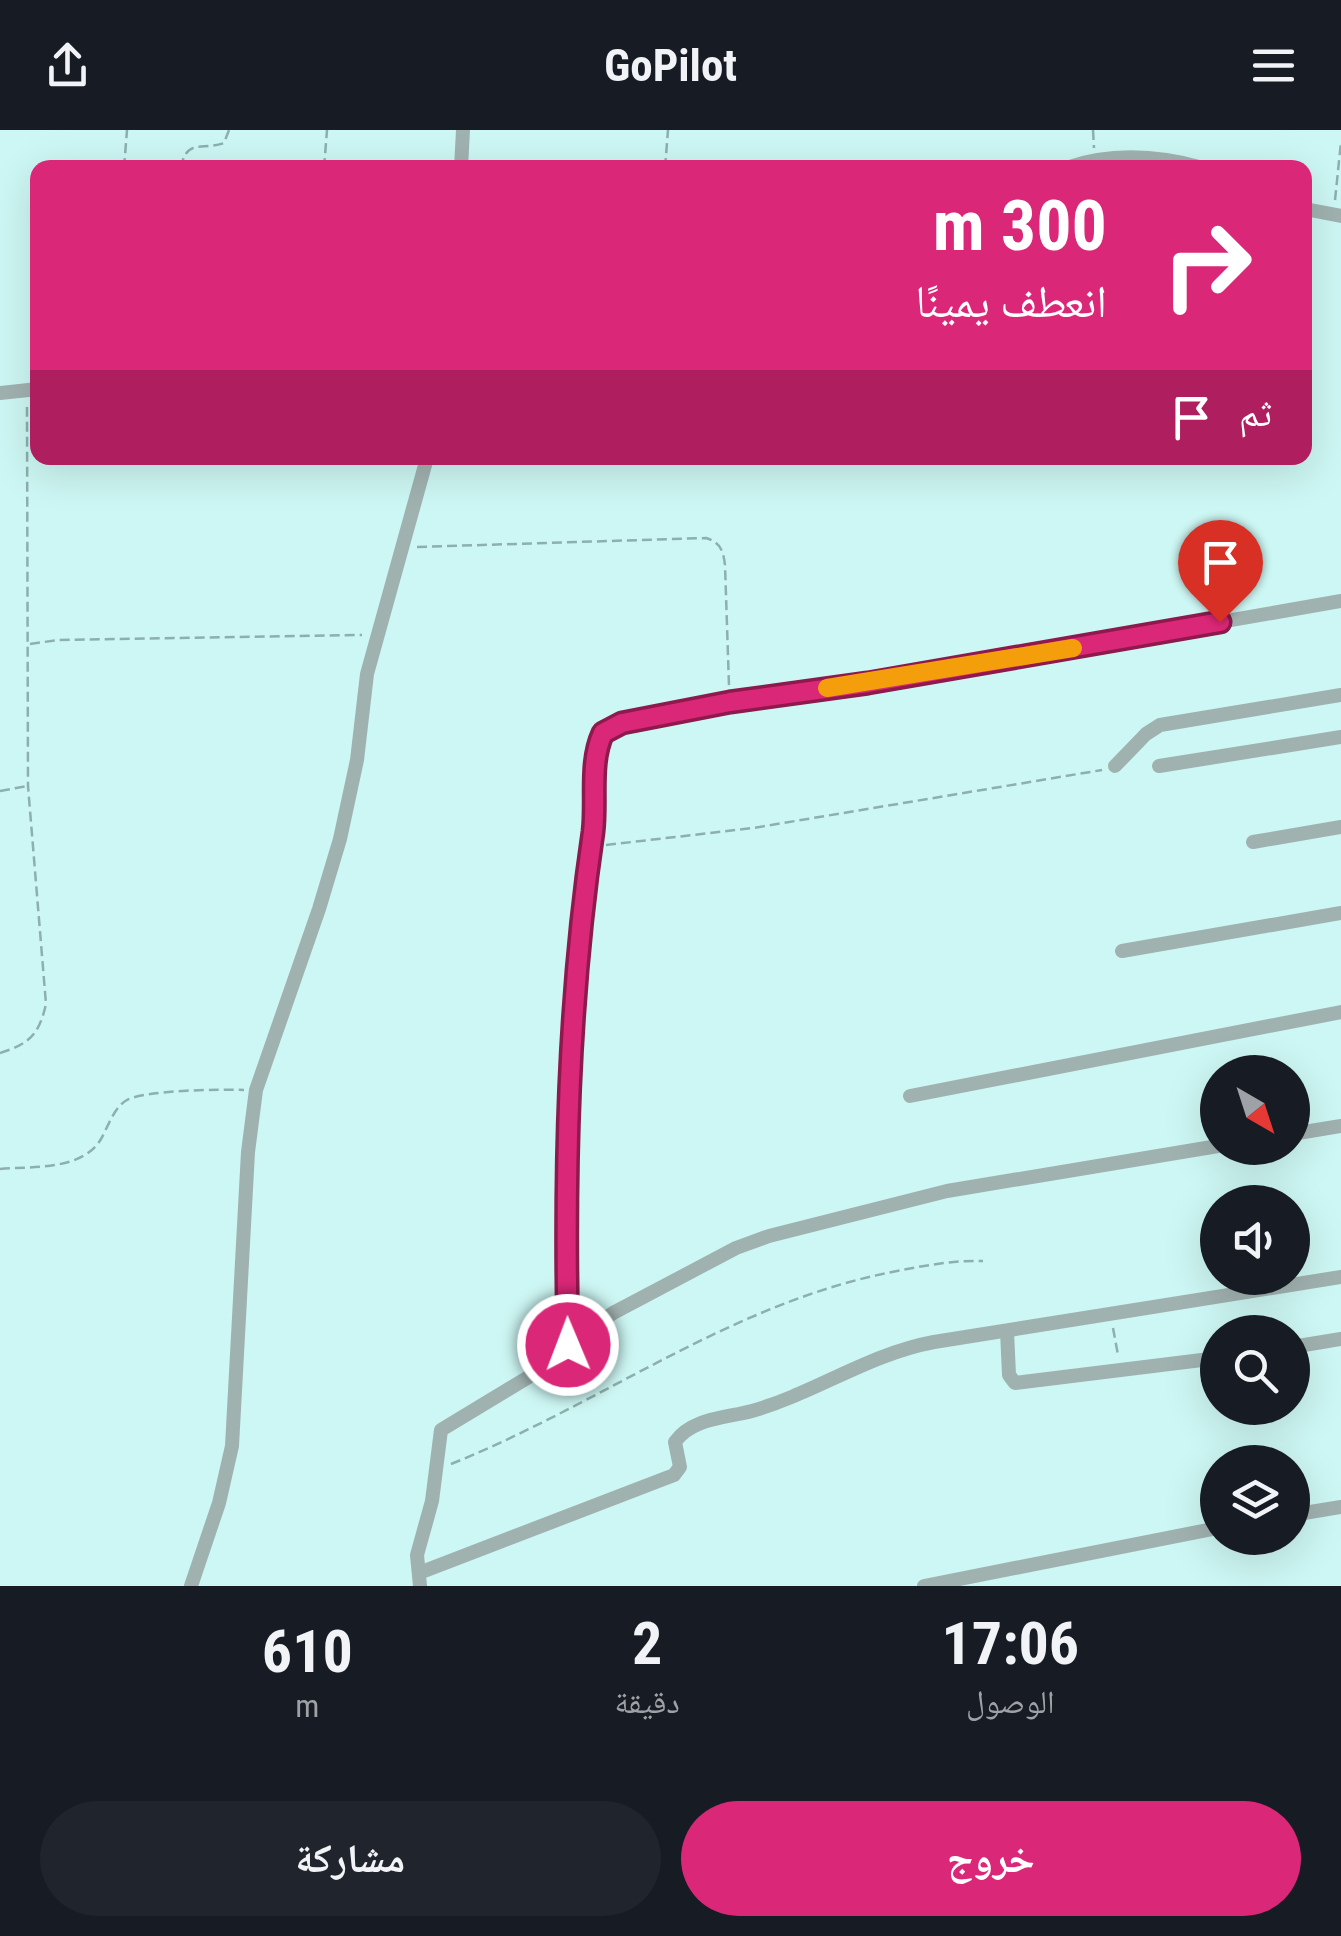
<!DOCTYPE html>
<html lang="ar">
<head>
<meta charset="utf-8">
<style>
  body { margin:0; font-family:"Roboto Condensed","Noto Naskh Arabic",sans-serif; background:#20242c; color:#f1f3f6; direction:rtl; height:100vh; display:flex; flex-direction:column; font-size:38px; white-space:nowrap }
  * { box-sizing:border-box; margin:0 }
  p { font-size:32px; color:#9ea1a6 }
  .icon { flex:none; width:55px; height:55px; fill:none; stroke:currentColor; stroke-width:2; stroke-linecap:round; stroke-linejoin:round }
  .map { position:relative; height:1456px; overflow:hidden; direction:ltr }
  .sheet { display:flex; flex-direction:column; background:#171b24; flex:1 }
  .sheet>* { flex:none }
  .top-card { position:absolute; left:30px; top:30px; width:1282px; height:305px; border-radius:20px; box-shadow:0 10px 40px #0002; direction:rtl; background:#db2777; color:#fff; overflow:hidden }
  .needle { width:65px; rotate:141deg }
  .buttons { position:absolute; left:1200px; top:925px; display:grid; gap:20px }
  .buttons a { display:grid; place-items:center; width:110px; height:110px; border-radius:50%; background:#171b24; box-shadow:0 10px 40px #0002; font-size:50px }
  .pin { position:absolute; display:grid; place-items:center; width:85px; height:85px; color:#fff; margin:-102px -42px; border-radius:50% 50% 50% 0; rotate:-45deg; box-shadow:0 0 10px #0007 }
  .pin .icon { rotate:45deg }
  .me { position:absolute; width:110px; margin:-55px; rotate:359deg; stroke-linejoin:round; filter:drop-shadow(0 0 8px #0008) }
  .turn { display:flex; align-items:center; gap:35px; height:210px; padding:0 40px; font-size:45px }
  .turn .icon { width:130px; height:130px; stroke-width:2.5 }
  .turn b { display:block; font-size:70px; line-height:85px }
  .then { display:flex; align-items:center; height:95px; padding:0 40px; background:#0003; gap:20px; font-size:38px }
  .eta { display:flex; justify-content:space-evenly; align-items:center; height:170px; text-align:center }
  .eta b { font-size:60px; font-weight:700; line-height:70px }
  .cta { display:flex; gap:20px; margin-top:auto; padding:20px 40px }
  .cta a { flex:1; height:115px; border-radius:60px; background:#db2777; color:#fff; font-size:40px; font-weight:700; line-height:115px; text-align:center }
  .cta a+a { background:#20242c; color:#f1f3f6 }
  header { display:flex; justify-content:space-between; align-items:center; height:130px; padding:0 40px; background:#171b24; font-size:45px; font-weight:700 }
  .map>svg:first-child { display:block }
</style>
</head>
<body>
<header><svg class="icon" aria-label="menu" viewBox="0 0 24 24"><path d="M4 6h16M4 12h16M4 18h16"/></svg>GoPilot<svg class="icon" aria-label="share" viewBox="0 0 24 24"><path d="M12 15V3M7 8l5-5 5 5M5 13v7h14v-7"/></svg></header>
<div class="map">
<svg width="1341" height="1456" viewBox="0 0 1341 1456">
  <rect width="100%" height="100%" fill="#cdf7f4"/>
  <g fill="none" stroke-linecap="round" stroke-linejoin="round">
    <!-- path -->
    <g stroke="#8dafad" stroke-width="2.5" stroke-dasharray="10 5" stroke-linecap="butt">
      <polyline points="1093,0 1094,18"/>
      <polyline points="124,38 127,0"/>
      <path d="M181 38C186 8 202 21 224 13L229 0"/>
      <polyline points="324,38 327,0"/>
      <polyline points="665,38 668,0"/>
      <polyline points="1335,70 1341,12"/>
      <path d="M417 417 706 408C721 413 723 420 725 435L729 556"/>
      <polyline points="30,514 58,510 362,505"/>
      <polyline points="0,661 27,656"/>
      <polyline points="606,715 753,698 1102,640"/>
      <path d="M0 923C29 914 39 905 46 874L28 656 27 277"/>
      <path d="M0 1039C33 1036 82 1041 101 1009 108 997 114 977 127 970 145 960 221 959 244 960"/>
      <polyline points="1113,1198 1118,1225"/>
      <path d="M451 1334C601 1274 732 1173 892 1142 923 1136 952 1130 983 1131"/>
    </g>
    <!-- street -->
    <g stroke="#a0b2b0" stroke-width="14">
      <polyline points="461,38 463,0"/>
      <path d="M1066 38C1112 22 1157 25 1203 38"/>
      <polyline points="1305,79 1341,86"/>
      <polyline points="0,263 38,259"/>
      <polyline points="1115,636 1146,604 1160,595 1341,565"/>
      <polyline points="1159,636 1341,607"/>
      <polyline points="1253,712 1341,697"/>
      <polyline points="1122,821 1341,783"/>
      <polyline points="910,966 1341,882"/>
      <polyline points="1292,1004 1341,996"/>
      <polyline points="1007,1201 1009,1245 1015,1253 1218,1228"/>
      <polyline points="568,1215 613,1183 736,1118 769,1106 947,1061 1218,1016"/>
      <polyline points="1292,1217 1341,1209"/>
      <polyline points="1292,1385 1341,1377"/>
      <path d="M419 1443 674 1345 680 1337 675 1312C692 1288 726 1288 752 1281 815 1263 869 1224 934 1212L1341 1147"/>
      <polyline points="191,1456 219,1373 232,1316 248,1022 256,960 319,779 340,709 357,630 367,544 427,328"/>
      <polyline points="420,1456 417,1425 432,1371 441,1300 532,1245 568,1215 566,1143 576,824 593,699 596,630 603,603 622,593 730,572 869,553 1341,471"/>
      <polyline points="924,1456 1218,1398"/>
    </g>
  </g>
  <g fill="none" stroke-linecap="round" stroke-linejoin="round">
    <defs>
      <path id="route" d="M568 1215C564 1044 568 871 593 702 597 670 589 633 603 603L622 593 730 572 868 553 1220 492"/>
    </defs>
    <!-- route casing -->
    <use href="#route" stroke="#8e194d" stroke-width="25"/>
    <!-- route -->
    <use href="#route" stroke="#db2777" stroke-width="18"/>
    <!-- slow -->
    <polyline stroke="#f59e0b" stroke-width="18" points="827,558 1073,518"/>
  </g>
</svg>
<div class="buttons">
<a><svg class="needle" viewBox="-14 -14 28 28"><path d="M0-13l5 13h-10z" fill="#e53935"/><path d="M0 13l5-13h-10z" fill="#9ea1a6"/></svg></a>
<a><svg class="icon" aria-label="sound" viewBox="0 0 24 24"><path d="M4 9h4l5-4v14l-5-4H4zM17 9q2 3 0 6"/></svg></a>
<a><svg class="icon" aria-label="search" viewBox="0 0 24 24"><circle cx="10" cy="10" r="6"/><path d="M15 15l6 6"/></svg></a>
<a><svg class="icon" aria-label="layers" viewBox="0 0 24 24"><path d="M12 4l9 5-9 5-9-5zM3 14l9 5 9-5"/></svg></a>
</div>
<div class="pin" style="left:1220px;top:492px;background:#d93025"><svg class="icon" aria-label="arrive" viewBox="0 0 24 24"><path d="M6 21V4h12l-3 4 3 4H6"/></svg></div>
<svg class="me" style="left:568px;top:1215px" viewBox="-20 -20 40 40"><circle r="17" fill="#db2777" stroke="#fff" stroke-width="3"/><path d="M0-11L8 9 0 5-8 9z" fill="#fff"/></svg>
<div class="top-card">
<div class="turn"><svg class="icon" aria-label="right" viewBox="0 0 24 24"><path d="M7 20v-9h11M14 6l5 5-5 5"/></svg><div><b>300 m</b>انعطف يمينًا</div></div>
<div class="then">ثم<svg class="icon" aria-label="arrive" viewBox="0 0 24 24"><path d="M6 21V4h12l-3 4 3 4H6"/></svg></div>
</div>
</div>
<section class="sheet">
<div class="eta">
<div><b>17:06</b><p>الوصول</p></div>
<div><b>2</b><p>دقيقة</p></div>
<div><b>610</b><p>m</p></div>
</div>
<div class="cta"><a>خروج</a><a>مشاركة</a></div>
</section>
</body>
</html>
